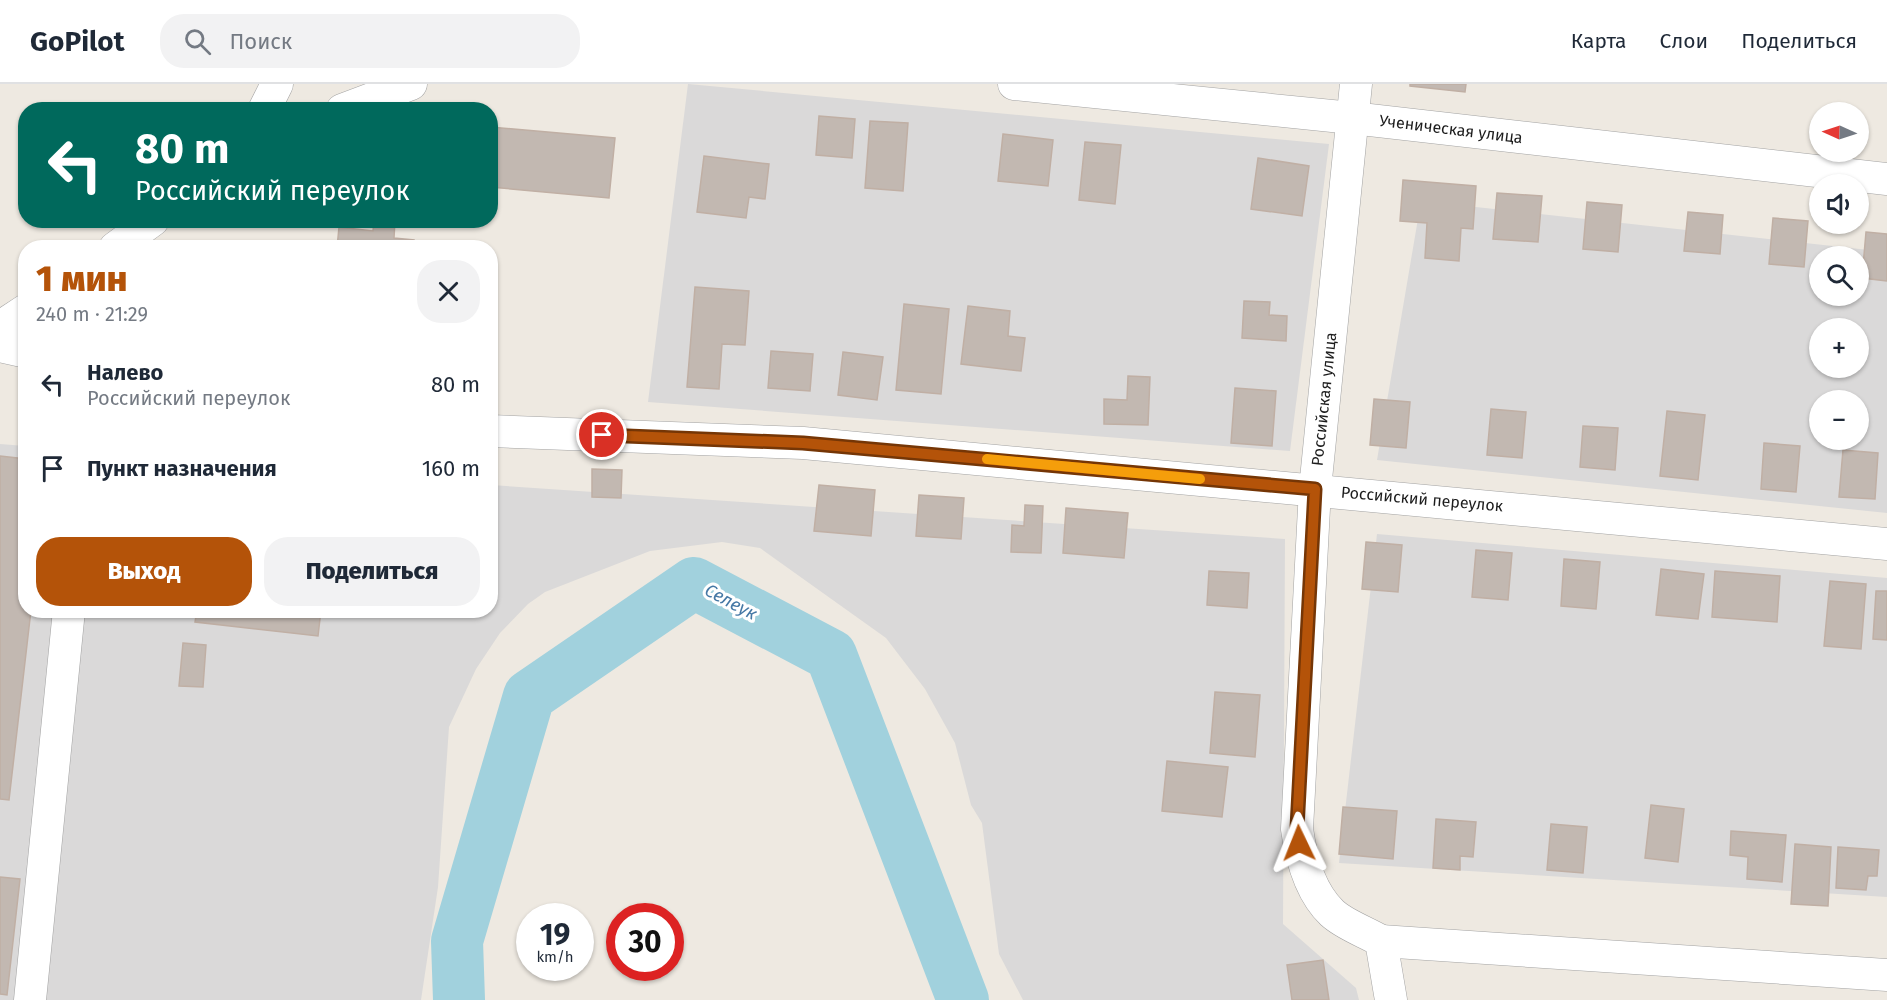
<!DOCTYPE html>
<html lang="ru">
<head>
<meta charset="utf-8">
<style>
  body { margin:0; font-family:"Fira Sans",sans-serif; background:#f2f2f3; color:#1f2937; height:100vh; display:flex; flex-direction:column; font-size:22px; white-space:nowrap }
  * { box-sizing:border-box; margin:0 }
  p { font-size:20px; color:#747a83 }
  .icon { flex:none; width:33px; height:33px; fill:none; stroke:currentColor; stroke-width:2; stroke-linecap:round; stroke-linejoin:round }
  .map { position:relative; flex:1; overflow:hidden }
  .details { position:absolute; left:18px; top:156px; width:480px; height:378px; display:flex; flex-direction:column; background:#fff; border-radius:24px; box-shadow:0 2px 4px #0004 }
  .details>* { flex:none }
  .banner { position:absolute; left:18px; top:18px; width:480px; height:126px; border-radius:24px; box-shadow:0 2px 4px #0004; background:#00695c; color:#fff; overflow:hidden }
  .needle { width:39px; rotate:273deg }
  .fabs { position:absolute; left:1809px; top:18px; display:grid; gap:12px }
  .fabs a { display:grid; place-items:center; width:60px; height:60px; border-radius:50%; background:#fff; box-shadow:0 2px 4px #0004; font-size:30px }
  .speed { position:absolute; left:516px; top:819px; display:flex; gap:12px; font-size:30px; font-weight:700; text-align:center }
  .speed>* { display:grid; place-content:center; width:78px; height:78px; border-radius:50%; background:#fff; box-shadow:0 2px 4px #0004; line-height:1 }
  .speed small { font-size:15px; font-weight:400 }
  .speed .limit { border:9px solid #d22; background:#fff; color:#111 }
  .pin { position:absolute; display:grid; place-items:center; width:51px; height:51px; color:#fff; margin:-26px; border:3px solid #fff; border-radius:50%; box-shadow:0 2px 6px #0007 }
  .me { position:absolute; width:66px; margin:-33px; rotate:358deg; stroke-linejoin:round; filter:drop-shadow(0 0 4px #0008) }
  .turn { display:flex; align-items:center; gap:21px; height:126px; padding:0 18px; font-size:27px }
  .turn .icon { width:78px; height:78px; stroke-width:2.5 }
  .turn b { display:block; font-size:42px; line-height:51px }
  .round { display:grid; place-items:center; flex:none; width:63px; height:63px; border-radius:24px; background:#f2f2f3 }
  .head { display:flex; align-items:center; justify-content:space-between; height:102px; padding:0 18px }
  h1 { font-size:36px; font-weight:800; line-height:45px; color:#b45309 }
  .action { display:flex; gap:12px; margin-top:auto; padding:12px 18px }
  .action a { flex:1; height:69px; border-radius:24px; background:#b45309; color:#fff; font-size:24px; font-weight:800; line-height:69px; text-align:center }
  .action a+a { background:#f2f2f3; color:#1f2937 }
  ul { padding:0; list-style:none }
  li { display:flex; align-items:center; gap:18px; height:84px; padding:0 18px }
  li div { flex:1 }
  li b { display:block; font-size:22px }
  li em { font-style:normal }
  header { display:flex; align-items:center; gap:36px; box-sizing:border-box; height:84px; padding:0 30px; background:#fff; border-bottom:2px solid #e0e1e3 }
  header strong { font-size:28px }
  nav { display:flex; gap:33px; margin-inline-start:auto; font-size:21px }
  .search { width:420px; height:54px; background:#f2f2f3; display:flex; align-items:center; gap:15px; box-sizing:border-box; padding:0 21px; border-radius:24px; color:#747a83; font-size:22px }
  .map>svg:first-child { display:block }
</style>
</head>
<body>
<header>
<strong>GoPilot</strong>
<div class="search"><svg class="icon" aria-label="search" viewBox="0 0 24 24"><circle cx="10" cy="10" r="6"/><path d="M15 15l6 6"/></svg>Поиск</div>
<nav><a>Карта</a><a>Слои</a><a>Поделиться</a></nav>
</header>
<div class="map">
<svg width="1887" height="916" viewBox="0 0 1887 916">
  <rect width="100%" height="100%" fill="#eee9e1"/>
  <!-- residential -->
  <g fill="#dad9d9" fill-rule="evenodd">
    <polygon points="688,0 1329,60 1290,367 648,318"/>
    <path d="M1421 117 1887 168V429L1377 376ZM1820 172H1858V212H1820ZM1820 244H1858V284H1820ZM1820 316H1858V356H1820Z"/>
    <polygon points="0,360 25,362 26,526 490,526 491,401 1285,455 1283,840 1356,904 1359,916 1023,916 999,870 982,739 971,721 955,659 925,605 886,554 760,464 722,458 650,467 545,508 528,520 500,549 476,585 449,643 438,803 421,916 0,916"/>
    <polygon points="1377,450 1887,494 1887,813 1339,779"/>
  </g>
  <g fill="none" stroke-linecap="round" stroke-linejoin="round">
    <!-- river -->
    <polyline stroke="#a1d1dd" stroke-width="52" points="459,916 457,857 529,612 694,499 831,571 963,916"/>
  </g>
  <!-- building -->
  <g fill="#c2b8b1" stroke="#c0afa4" stroke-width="1.5">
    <polygon points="1410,0 1466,0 1465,8 1410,2"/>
    <polygon points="819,32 855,35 852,74 816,71"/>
    <polygon points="870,37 908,39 903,107 865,104"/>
    <polygon points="490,43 615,54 609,114 490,103"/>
    <polygon points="1003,50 1053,56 1048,102 998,97"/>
    <polygon points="1085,58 1121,61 1115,120 1079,116"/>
    <polygon points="704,72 769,80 765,115 749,113 746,134 697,128"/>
    <polygon points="1258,74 1309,82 1302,132 1251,125"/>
    <polygon points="1403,96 1476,102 1473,145 1461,144 1459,177 1425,174 1427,139 1400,137"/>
    <polygon points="1497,109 1542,112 1538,158 1493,155"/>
    <polygon points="1587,118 1622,121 1618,168 1583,165"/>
    <polygon points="1688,128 1723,131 1720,170 1684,167"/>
    <polygon points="1773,134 1808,137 1804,183 1769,180"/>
    <polygon points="374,136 395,136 394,154 414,156 413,164 337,164 339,143 373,147"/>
    <polygon points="1866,148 1887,150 1887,197 1862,194"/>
    <polygon points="695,203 749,207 745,261 722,260 719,305 687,303"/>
    <polygon points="1244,217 1270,218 1269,231 1287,232 1286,257 1242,254"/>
    <polygon points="904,220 949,225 941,310 896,306"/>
    <polygon points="968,222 1010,227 1008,252 1025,254 1021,287 961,280"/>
    <polygon points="771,267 813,270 810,307 768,304"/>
    <polygon points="843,268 883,273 877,316 838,311"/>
    <polygon points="1128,292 1150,293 1148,341 1104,340 1104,315 1127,316"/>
    <polygon points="1235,304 1276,307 1272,362 1231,359"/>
    <polygon points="1374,315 1410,318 1406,364 1370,361"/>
    <polygon points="1491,325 1526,328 1522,374 1487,371"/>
    <polygon points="1667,327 1705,331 1698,396 1660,392"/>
    <polygon points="1583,342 1618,344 1615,386 1580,383"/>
    <polygon points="1764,359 1800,362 1796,408 1761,405"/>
    <polygon points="1843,366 1878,369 1875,415 1839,413"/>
    <polygon points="0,372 26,375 26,526 31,526 9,716 0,715"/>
    <polygon points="592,385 622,386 621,414 592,413"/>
    <polygon points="819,401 875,406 871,452 814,447"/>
    <polygon points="919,411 964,414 961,455 916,452"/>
    <polygon points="1025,421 1043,422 1041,469 1011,468 1012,441 1024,442"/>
    <polygon points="1066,424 1128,429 1124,474 1063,469"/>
    <polygon points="1366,458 1402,461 1398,508 1362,505"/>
    <polygon points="1476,466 1512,469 1508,516 1472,513"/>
    <polygon points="1564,475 1600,478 1596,525 1561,522"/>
    <polygon points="1661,485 1704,490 1698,535 1656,531"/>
    <polygon points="1209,487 1249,489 1247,524 1207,521"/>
    <polygon points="1715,487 1780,492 1777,538 1712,533"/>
    <polygon points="1830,497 1866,500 1861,565 1824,562"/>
    <polygon points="1876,507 1887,507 1887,556 1873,555"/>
    <polygon points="197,526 257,526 257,531 269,532 270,526 321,526 318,552 195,538"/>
    <polygon points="183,559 206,561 203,603 179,602"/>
    <polygon points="1215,608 1260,611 1255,673 1210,669"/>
    <polygon points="1167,677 1228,683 1222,733 1162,727"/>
    <polygon points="1651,721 1684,725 1678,778 1645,774"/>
    <polygon points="1343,723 1397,727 1393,775 1339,770"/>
    <polygon points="1436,735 1476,738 1473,773 1460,772 1460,786 1433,784"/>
    <polygon points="1551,740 1587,743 1583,789 1547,786"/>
    <polygon points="1731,747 1786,751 1782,798 1747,795 1748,773 1730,771"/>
    <polygon points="1795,760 1831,763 1828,822 1791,820"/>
    <polygon points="1838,763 1879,766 1877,792 1868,792 1866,806 1836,804"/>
    <polygon points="0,793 20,795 7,911 0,910"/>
    <polygon points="1323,876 1329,916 1292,916 1287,881"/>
  </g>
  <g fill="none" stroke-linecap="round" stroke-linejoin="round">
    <defs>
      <g id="minor">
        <polyline points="1014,0 1352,34 1887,95"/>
        <path d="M1356 0 1315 405 1297 745C1301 774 1310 808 1332 829 1345 841 1366 848 1381 857L1391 916"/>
        <polyline points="264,26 277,0"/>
        <polyline points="342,26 411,0"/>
        <polyline points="115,164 153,136"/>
        <polyline points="0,243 26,226"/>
        <polyline points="0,262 26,268"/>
        <polyline points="490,347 803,359 1887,460"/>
        <polyline points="1381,857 1887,891"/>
        <polyline points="30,916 69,526"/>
      </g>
    </defs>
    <!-- minor casing -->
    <use href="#minor" stroke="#a3a3a3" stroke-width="33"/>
    <!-- minor -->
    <use href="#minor" stroke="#fff" stroke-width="32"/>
  </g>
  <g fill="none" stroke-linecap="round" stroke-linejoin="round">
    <defs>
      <polyline id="route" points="602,351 803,359 1315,405 1297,744 1299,759"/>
    </defs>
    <!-- route casing -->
    <use href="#route" stroke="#753606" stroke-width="15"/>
    <!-- route -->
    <use href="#route" stroke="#b45309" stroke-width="10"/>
    <!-- slow -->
    <polyline stroke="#f59e0b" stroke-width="10" points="987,375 1200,395"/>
  </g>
  <g text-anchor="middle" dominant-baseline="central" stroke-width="6" stroke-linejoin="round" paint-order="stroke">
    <!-- street labels -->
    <g font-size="16" fill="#1c1c1c" stroke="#fff">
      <text transform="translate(1451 45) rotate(7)">Ученическая улица</text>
      <text transform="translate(1324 315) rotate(-84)">Российская улица</text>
      <text transform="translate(1422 415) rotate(5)">Российский переулок</text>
    </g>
    <!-- water labels -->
    <g font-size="18" font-style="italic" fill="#4578a5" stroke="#fff">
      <text transform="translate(731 518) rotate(28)">Селеук</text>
    </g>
  </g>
</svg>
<div class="fabs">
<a><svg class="needle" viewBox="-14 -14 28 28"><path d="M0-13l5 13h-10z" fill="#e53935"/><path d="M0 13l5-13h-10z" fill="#747a83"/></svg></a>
<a><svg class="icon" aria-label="sound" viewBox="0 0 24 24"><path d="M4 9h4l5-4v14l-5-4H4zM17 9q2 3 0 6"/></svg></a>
<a><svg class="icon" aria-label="search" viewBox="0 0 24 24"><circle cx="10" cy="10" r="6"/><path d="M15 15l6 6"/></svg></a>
<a>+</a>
<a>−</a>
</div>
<div class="speed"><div>19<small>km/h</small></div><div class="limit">30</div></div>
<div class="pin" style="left:602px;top:351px;background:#d93025"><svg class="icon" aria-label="arrive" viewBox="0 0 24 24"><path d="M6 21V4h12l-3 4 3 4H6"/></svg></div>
<svg class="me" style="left:1299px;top:759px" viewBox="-20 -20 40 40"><path d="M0-17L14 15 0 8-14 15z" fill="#b45309" stroke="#fff" stroke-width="4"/></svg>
<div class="banner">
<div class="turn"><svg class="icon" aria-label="left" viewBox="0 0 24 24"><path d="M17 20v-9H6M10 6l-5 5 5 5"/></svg><div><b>80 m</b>Российский переулок</div></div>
</div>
<section class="details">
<div class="head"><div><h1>1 мин</h1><p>240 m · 21:29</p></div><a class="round"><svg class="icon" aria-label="close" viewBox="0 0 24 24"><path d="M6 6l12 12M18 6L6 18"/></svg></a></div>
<ul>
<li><svg class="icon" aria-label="left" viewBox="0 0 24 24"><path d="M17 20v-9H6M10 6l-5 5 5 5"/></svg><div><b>Налево</b><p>Российский переулок</p></div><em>80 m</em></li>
<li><svg class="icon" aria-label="arrive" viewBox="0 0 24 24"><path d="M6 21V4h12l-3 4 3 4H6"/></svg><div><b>Пункт назначения</b></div><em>160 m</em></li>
</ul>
<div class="action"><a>Выход</a><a>Поделиться</a></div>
</section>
</div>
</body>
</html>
